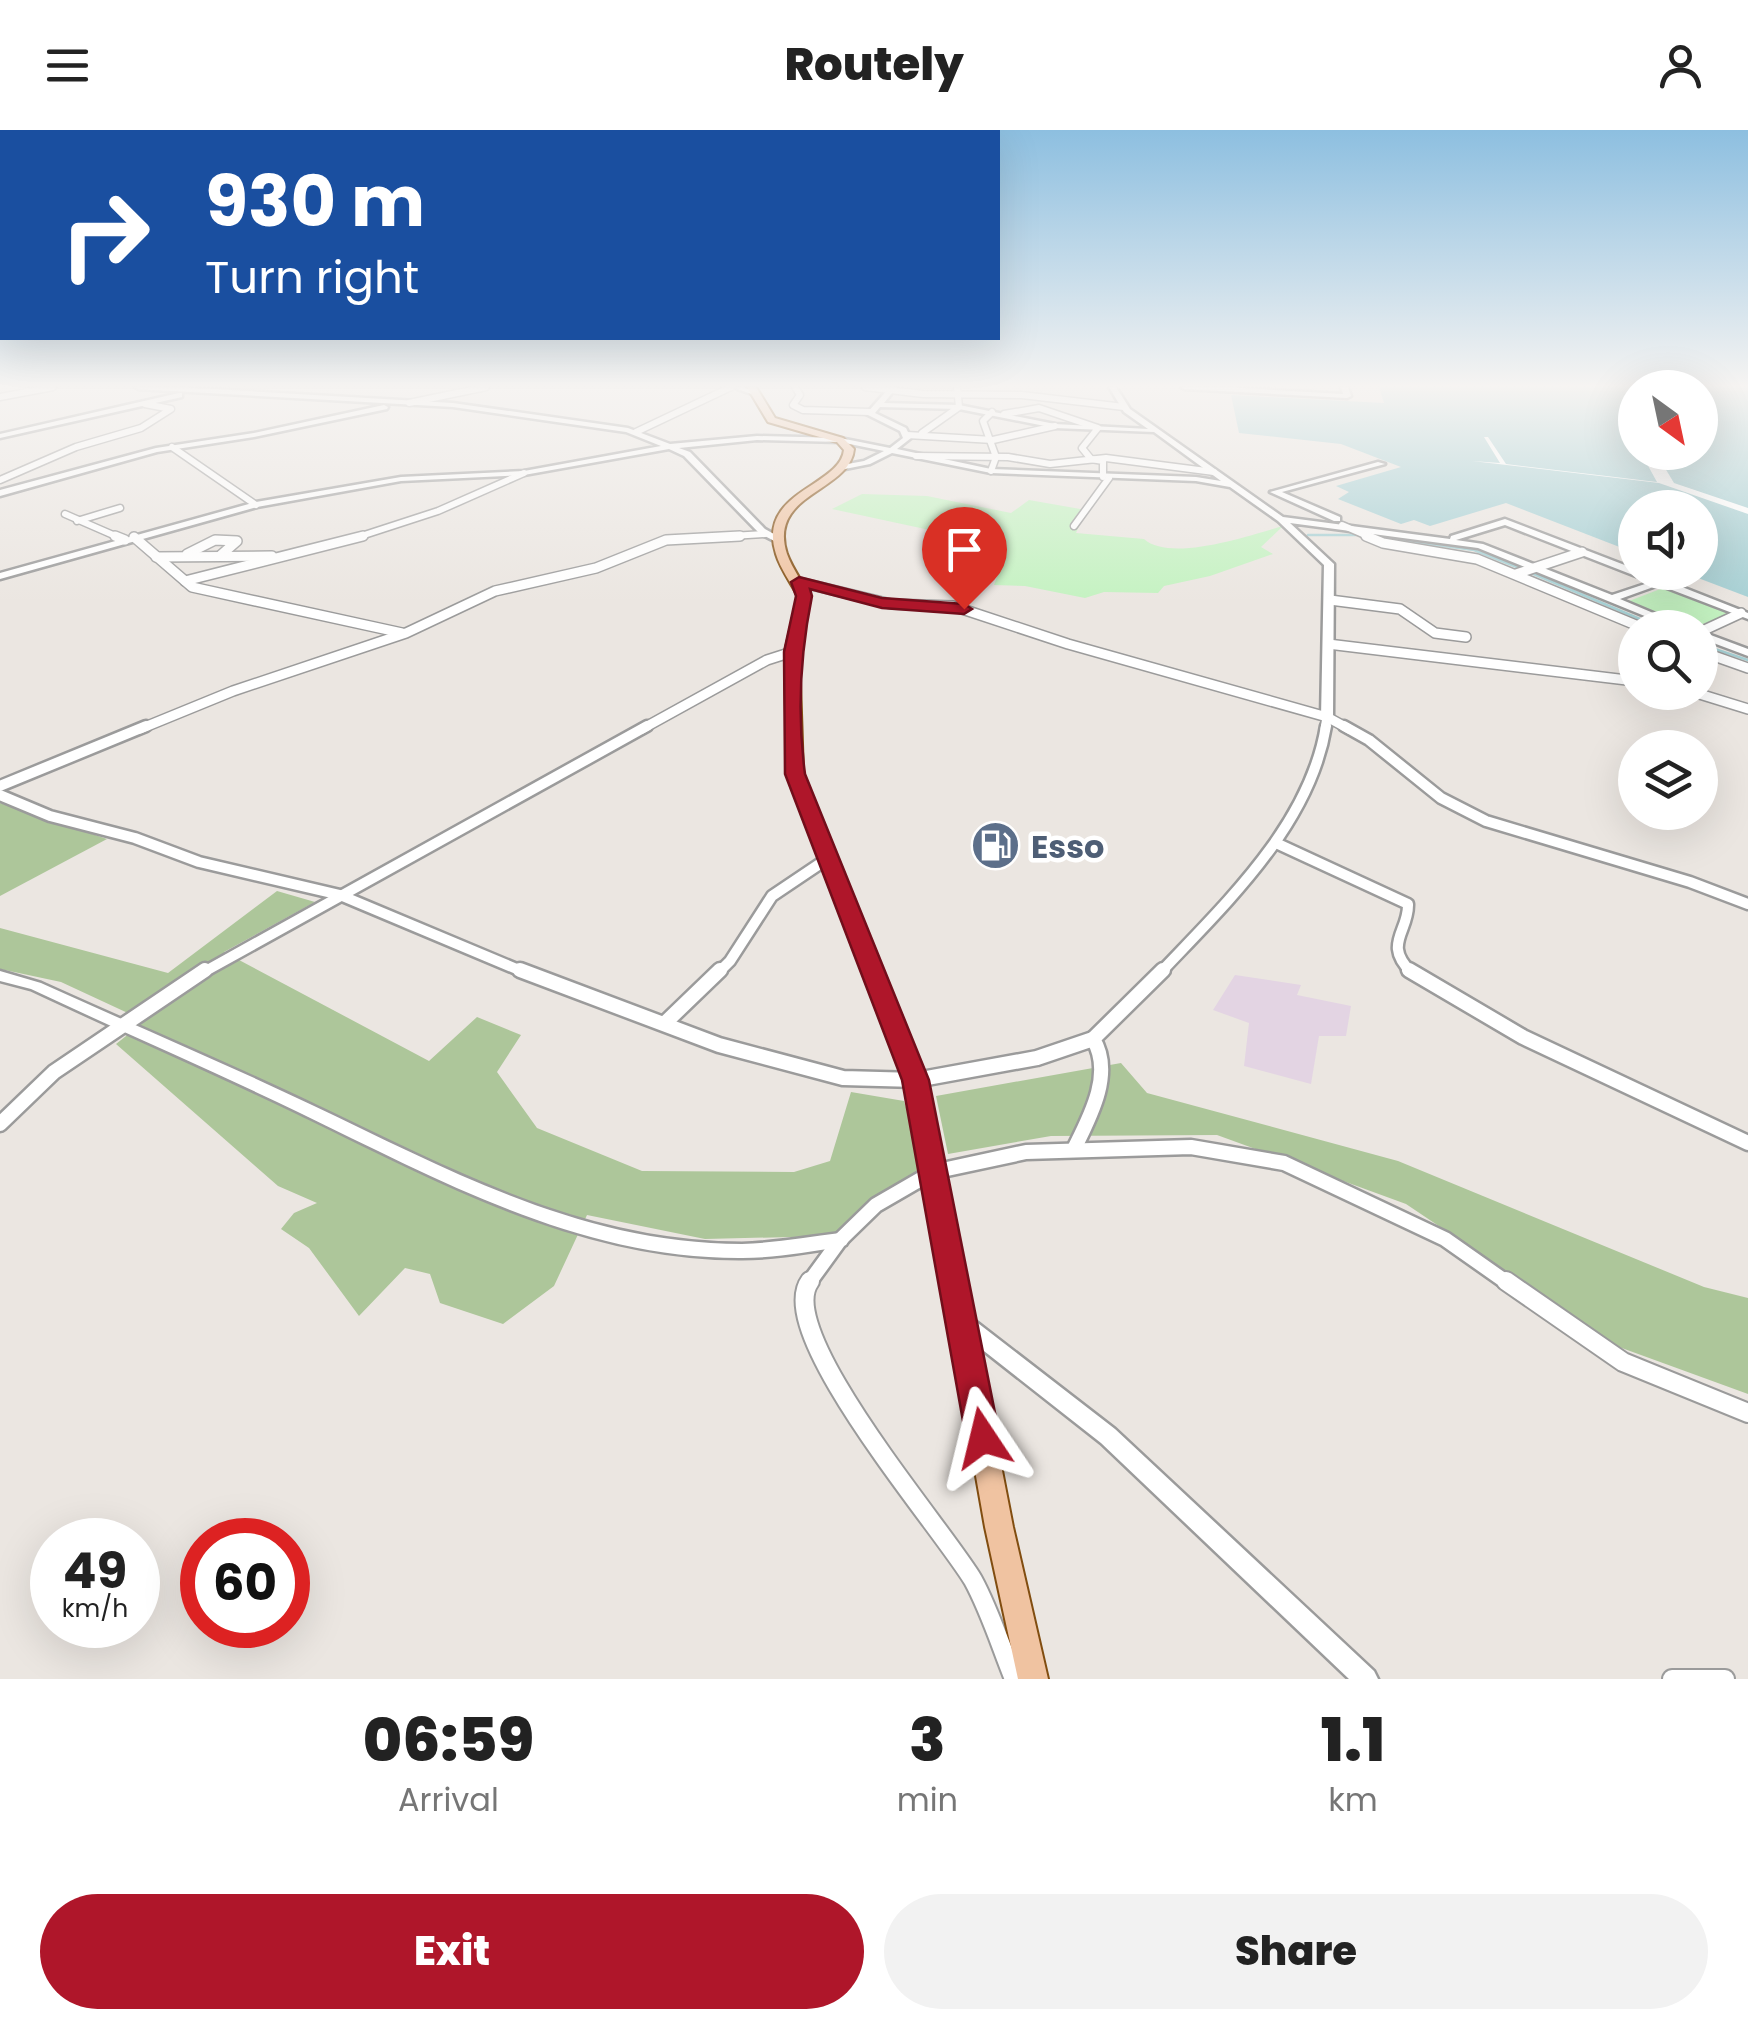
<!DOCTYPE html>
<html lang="en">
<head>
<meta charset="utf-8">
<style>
  body { margin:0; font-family:Poppins,sans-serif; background:#f2f2f2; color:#222; height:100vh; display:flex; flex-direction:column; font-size:38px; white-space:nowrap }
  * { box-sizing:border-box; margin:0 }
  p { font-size:32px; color:#767676 }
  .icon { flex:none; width:55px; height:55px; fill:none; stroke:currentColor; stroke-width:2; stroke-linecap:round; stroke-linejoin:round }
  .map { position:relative; height:1549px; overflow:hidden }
  .details { display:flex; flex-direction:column; background:#fff; flex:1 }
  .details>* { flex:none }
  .hud { position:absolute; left:0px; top:0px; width:1000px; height:210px; box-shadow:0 10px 40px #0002; background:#1a4fa0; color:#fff; overflow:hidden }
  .needle { width:65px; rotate:147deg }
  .controls { position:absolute; left:1618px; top:240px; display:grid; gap:20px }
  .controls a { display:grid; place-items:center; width:100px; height:100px; border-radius:50%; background:#fff; box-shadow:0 10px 40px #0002; font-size:50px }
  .speed { position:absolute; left:30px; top:1388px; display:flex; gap:20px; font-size:50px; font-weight:700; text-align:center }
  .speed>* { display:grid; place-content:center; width:130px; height:130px; border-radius:50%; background:#fff; box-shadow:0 10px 40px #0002; line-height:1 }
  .speed small { font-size:25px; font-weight:400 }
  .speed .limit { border:15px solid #d22; background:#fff; color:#111 }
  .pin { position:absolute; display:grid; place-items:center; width:85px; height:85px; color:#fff; margin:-102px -42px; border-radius:50% 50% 50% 0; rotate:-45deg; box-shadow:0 0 10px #0007 }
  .pin .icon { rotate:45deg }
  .me { position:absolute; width:110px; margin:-55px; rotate:350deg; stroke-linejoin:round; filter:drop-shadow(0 0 8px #0008) }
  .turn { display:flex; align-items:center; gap:35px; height:210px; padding:0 40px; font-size:45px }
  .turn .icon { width:130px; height:130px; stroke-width:2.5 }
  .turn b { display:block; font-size:70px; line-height:85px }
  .eta { display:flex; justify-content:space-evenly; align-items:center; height:170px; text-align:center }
  .eta b { font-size:60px; font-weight:800; line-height:70px }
  .button { display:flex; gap:20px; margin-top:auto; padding:20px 40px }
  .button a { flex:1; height:115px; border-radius:60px; background:#af162a; color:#fff; font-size:40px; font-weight:800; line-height:115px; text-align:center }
  .button a+a { background:#f2f2f2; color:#222 }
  header { display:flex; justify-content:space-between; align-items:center; height:130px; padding:0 40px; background:#fff; font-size:45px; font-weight:800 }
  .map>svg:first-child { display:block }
</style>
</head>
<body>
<header><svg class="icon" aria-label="menu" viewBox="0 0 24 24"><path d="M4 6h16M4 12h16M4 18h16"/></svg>Routely<svg class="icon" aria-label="person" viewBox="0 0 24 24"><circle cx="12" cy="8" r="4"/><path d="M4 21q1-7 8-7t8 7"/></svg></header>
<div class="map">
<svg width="1748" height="1549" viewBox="0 0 1748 1549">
  <rect width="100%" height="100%" fill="#ebe6e1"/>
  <!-- industrial -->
  <polygon fill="#e3d4e3" points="1235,845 1301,855 1297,865 1351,876 1346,906 1319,906 1311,954 1244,936 1249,893 1213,880"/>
  <!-- forest -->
  <g fill="#adc69a">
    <polygon points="0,673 107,709 0,766"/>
    <polygon points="277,761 315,772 224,822 429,931 477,887 521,905 497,942 537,998 642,1041 794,1042 830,1031 851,962 904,971 926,1041 830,1106 705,1109 587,1085 554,1156 503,1194 440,1173 430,1144 405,1138 359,1186 309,1118 281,1099 294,1083 317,1073 278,1056 116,914 145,891 61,852 0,839 0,798 168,843"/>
    <polygon points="1121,933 1147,963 1398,1031 1704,1157 1748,1168 1748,1264 1619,1217 1406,1074 1217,1005 1051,1006 948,1024 936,966"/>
  </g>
  <!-- park -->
  <g fill="#c4f2c1">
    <path d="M862 364 927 366 1011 383 1029 370 1086 380 1076 403 1144 409C1171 433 1250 405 1283 396L1261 417 1273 424 1210 446 1164 456 1158 463 1104 462 1085 468 1025 456 994 455 1000 439 964 430 971 420 967 408 832 379Z"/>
    <polygon points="1663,458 1732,485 1693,497 1629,471"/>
  </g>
  <!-- water -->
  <path fill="#a6d0d4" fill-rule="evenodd" d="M1379 257H1748V467L1685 443 1700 442V378H1635V423L1506 373 1430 396 1414 390 1401 394 1338 369 1349 362 1336 356 1401 337 1341 314 1239 303 1231 265 1384 273ZM1635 258H1700V322H1635Z"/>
  <!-- pier -->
  <polygon fill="#fff" points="1484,307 1488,307 1506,334 1657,352 1641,323 1656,323 1674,353 1748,378 1748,384 1659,353 1472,331 1500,333"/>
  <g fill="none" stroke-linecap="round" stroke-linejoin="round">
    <!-- stream -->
    <g stroke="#a6d0d4" stroke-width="2.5">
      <polyline points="1308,405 1356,405"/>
      <polyline points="1379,407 1474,420 1522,439"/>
      <polyline points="1529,442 1661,498"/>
      <polyline points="1700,514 1748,530"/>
    </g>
    <defs>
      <g id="minor-far4">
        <polyline points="795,257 800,265 793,275 803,280 870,282"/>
        <polyline points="865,257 923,264 1022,265 1124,277"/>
        <polyline points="0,267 53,257"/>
        <polyline points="409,273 486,257"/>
        <polyline points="1004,284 1039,278 1098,298 1082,318 1091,329 1103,331 1103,347"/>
        <polyline points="636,302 731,257"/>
        <polyline points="922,303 959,277 957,257"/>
        <polyline points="907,305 993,310 1055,296"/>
        <polyline points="172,317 256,375"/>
        <polyline points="916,326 1008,327 1050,334 1106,328 1214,342"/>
        <polyline points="991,341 996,327 983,291 992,282"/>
        <polyline points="0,350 76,317 141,298 171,279 145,274"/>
        <polyline points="65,384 120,408"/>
        <polyline points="77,391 120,378"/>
        <polyline points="1342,395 1372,408"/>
        <polyline points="1074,396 1109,348"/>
        <polyline points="355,408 438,381 524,343"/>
        <polyline points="699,408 765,404"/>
      </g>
      <g id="minor-far3">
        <polyline points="115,406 125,410"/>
        <polyline points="1366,406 1383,413 1477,429 1643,498"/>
        <polyline points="134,407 192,457 402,503"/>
        <polyline points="187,424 215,410 237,411 221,425"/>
        <polyline points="156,427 272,426"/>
        <polyline points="1516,444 1582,422"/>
        <polyline points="185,451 363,406"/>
        <polyline points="799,452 891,474 953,476 1068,514 1327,587 1349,599"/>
        <polyline points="1330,470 1400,479 1435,503 1466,507"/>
        <polyline points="1700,502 1741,483"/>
        <polyline points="1328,514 1635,551"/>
        <polyline points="1700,521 1748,538"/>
        <polyline points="1693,562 1748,579"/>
        <polyline points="140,599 233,561 406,503 495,461 596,438 666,410 740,406"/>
        <polyline points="642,599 767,530 792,522"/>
        <polyline points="1325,599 1327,587"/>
      </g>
      <g id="minor-far2">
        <polyline points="1344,596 1369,610 1441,668 1486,691 1690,752 1748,774"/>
        <polyline points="0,656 146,596"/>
        <polyline points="0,665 50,686 135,708 199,732 340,765 526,843"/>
        <path d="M1276 713 1408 774C1409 802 1382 814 1412 843"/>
        <polyline points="202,843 647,596"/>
        <polyline points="718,843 730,831 772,766 827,729"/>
        <path d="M1160 843C1226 773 1310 695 1326 596"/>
      </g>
      <g id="minor-far1">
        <polyline points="520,840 719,915 843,948 916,950 1037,928 1093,909"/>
        <polyline points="1409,840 1523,907 1748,1013"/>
        <polyline points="666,892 720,840"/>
        <polyline points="0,994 54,942 205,840"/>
        <path d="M1074 1019C1090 987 1114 943 1093 909L1163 840"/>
        <polyline points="808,1154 840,1110 876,1075 933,1042 1026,1022 1191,1017 1284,1033 1445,1109 1509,1154"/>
      </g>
      <g id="minor">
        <path d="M810 1151C772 1202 943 1399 973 1450 990 1481 1001 1517 1014 1549"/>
        <polyline points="1506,1151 1623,1232 1748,1283"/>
        <polyline points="1672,1549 1725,1549"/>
      </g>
      <g id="tertiary">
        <path d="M135 257H177L453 273 628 298 670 314 757 306 840 308 890 318 903 308 900 301 866 284 890 257H897L884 273 959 275 1055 294 1148 299 1124 282 1109 257H1116L1130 279 1283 387 1450 409 1451 406 1505 389 1635 439V442H1644L1748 483V489L1659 455 1620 469 1689 498H1674L1478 418 1290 393 1334 434 1333 587 1327 590 1321 587 1324 435 1278 391 1230 357 1196 351 991 343 892 323 870 334 840 340 836 338 837 336 864 331 884 321 840 312 757 310 679 318 690 322 765 399 781 408 783 410 778 413 759 403 684 326 669 319 524 345 401 351 257 377 0 449V443L256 372 401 347 524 341 661 316 626 302 453 277 138 259ZM880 277 959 279 1055 298 1154 302 1221 351 1196 347 991 339 897 319 911 308 906 298 875 283ZM1505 395 1651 452 1612 465 1483 414 1456 410Z"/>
        <polygon points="732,257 743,257 758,263 754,265"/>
        <polygon points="1181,257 1225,257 1343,264 1341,257 1348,257 1351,266 1347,268 1184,259"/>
        <polygon points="179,263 182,263 182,267 0,308 0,304"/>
        <polygon points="384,275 388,277 387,279 254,307 157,322 0,366 0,360 156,318 254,303"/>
        <polygon points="1378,332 1385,334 1282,362 1340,387 1340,391 1334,391 1270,362"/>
        <polygon points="1700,501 1748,519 1748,526 1700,508"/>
        <path d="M0 841 41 853C131 894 222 932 312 975 451 1041 583 1114 742 1114 775 1113 808 1107 840 1103L846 1105 849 1110 846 1115 840 1117C808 1122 775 1128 742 1128 581 1129 441 1051 300 983 211 940 120 901 31 859L0 851Z"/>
        <polygon points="963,1185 970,1187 1115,1299 1374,1541 1378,1549 1349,1549 1101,1313 956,1199 953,1193 956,1187"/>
      </g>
      <path id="primary" d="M747 257H756L775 288 843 308 854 319C850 362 767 363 787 424 792 438 803 453 810 466L799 522 803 644 926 950 1013 1397 1048 1549H1018L985 1397 906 950 787 644 785 522 798 466C791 453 780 438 776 424 756 361 840 357 844 320L837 312 768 292Z"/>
    </defs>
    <!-- minor-far4 casing -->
    <use href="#minor-far4" stroke="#9b9b9b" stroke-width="9"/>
    <!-- minor-far3 casing -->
    <use href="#minor-far3" stroke="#9b9b9b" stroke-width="12"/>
    <!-- minor-far2 casing -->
    <use href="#minor-far2" stroke="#9b9b9b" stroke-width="15"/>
    <!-- minor-far1 casing -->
    <use href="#minor-far1" stroke="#9b9b9b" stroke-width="19"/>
    <!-- minor casing -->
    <use href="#minor" stroke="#9b9b9b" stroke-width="22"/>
    <!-- tertiary casing -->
    <use href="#tertiary" stroke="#9b9b9b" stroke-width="5"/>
    <!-- primary casing -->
    <use href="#primary" stroke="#814d10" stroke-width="4"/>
    <!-- minor-far4 -->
    <use href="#minor-far4" stroke="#fff" stroke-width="6"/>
    <!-- minor-far3 -->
    <use href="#minor-far3" stroke="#fff" stroke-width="9"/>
    <!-- minor-far2 -->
    <use href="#minor-far2" stroke="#fff" stroke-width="10"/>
    <!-- minor-far1 -->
    <use href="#minor-far1" stroke="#fff" stroke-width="14"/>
    <!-- minor -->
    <use href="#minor" stroke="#fff" stroke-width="18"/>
    <!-- tertiary -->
    <use href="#tertiary" fill="#fff" fill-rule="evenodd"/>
    <!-- primary -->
    <use href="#primary" fill="#f0c3a1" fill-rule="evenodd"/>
  </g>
  <!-- sky -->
  <linearGradient id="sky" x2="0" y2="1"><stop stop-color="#8dbfe0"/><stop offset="0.54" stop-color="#f6f4f2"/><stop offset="1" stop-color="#f6f4f2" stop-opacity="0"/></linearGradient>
  <rect width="1748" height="474" fill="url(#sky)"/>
  <!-- route -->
  <path fill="#af162a" stroke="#720e1b" stroke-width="2.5" d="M799 447 882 468 964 474 972 479 964 484 882 478 810 459 812 466C800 525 797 584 805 644L929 950 1000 1308 995 1320 983 1324 971 1320 966 1308 902 950 785 644 784 522 796 466 791 452Z"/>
  <!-- icons -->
  <defs>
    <symbol id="fuel-disc" viewBox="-11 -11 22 22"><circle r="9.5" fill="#5c6f8a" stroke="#fff"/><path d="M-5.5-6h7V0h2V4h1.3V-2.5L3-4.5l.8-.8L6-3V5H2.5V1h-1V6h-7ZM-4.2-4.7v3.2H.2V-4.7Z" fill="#fff"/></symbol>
  </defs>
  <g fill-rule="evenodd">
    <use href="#fuel-disc" x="968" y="688" width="55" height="55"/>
  </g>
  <g text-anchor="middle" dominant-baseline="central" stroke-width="9" stroke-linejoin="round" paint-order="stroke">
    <!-- service labels -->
    <g font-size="32" font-weight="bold" fill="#4e5e75" stroke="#fff" text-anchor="start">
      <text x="1031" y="716">Esso</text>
    </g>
  </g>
</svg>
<div class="controls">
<a><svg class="needle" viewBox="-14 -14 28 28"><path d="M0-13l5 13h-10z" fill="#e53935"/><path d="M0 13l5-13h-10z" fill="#767676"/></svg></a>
<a><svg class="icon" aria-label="sound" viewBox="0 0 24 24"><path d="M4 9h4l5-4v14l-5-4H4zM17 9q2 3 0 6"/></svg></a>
<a><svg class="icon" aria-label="search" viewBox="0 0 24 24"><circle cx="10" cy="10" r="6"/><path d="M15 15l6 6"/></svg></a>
<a><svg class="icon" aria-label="layers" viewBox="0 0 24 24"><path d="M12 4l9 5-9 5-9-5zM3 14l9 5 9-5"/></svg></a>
</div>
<div class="speed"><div>49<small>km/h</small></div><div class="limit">60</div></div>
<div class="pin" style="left:964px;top:479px;background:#d93025"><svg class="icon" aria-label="arrive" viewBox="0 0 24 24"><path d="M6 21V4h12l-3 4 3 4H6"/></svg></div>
<svg class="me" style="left:983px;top:1308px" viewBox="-20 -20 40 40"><path d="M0-17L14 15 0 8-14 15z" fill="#af162a" stroke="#fff" stroke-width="4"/></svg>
<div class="hud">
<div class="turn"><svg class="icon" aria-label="right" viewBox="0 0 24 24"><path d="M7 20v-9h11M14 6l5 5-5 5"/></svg><div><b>930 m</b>Turn right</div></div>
</div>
</div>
<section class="details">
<div class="eta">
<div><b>06:59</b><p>Arrival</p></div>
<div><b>3</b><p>min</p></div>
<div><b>1.1</b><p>km</p></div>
</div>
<div class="button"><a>Exit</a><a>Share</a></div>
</section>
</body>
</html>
